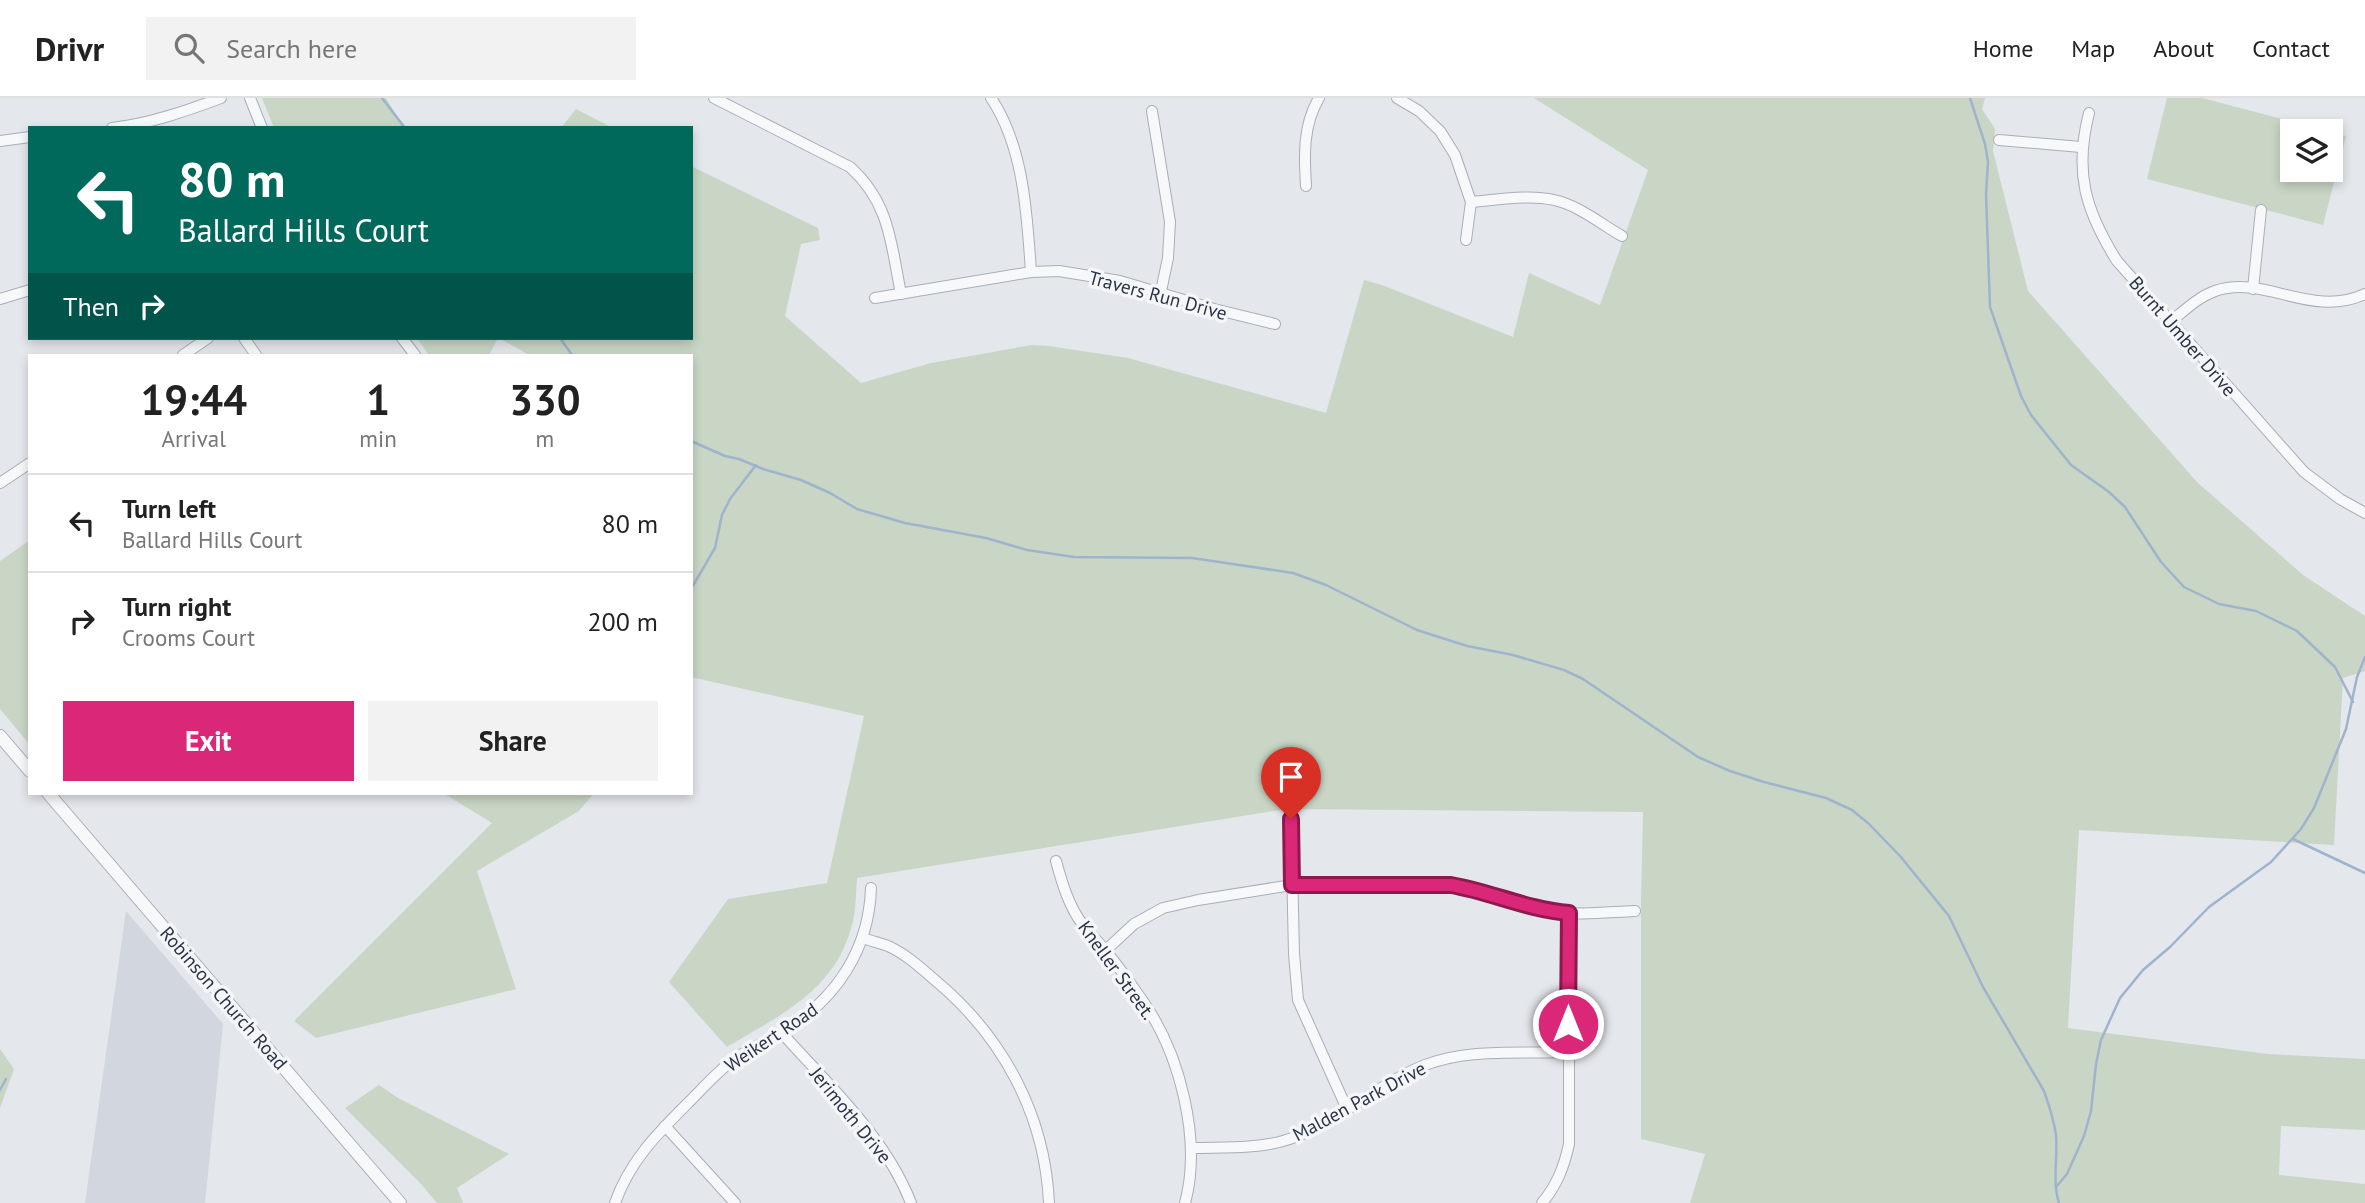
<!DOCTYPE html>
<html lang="en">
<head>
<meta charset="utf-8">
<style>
  body { margin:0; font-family:"PT Sans",sans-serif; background:#f2f2f2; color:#222; height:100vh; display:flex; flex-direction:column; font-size:26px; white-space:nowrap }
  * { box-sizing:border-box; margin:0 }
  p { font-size:23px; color:#767676 }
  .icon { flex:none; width:38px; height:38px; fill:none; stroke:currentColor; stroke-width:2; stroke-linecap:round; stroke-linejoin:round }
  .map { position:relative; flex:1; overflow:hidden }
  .sheet { position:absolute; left:28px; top:256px; width:665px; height:441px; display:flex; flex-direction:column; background:#fff; border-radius:0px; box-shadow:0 4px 10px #0003 }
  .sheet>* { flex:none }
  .banner { position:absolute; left:28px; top:28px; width:665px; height:214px; border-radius:0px; box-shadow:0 4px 10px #0003; background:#00695c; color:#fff; overflow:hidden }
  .controls { position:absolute; left:2280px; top:21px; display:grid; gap:14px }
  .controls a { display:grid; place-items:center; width:63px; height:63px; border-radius:0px; background:#fff; box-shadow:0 4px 10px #0003; font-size:35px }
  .pin { position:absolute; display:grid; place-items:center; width:60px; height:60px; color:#fff; margin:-72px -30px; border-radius:50% 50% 50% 0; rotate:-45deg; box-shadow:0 0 7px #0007 }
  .pin .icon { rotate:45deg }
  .me { position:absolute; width:77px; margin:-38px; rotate:0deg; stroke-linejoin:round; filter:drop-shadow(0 0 5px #0008) }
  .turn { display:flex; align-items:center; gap:24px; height:147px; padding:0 35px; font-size:32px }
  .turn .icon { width:91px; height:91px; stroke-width:2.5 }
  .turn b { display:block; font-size:49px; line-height:60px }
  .then { display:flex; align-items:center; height:66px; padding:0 35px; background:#0003; gap:14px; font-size:26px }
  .eta { display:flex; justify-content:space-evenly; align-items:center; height:119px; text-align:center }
  .eta b { font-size:42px; font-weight:700; line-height:49px }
  .cta { display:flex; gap:14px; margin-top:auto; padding:14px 35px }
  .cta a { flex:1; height:80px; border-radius:0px; background:#db2777; color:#fff; font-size:28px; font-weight:700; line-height:80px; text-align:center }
  .cta a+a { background:#f2f2f2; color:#222 }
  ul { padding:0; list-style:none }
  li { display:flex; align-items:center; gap:21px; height:98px; padding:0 35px; border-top:2px solid #e0e0e0 }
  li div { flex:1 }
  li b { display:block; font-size:26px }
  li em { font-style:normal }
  header { display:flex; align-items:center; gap:42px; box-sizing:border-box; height:98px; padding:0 35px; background:#fff; border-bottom:2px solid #e0e0e0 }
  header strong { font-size:33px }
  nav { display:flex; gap:38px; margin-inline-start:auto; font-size:24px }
  .search { width:490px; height:63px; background:#f2f2f2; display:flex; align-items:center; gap:18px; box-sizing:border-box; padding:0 24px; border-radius:0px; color:#767676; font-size:26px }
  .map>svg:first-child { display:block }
</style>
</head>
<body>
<header>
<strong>Drivr</strong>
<div class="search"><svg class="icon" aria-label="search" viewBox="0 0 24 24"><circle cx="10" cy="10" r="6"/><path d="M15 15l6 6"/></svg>Search here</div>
<nav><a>Home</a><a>Map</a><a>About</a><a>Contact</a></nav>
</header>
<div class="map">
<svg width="2365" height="1105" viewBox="0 0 2365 1105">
  <rect width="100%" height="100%" fill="#e4e7ec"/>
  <!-- built -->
  <polygon fill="#d2d6de" points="126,813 223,926 205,1105 85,1105"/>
  <!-- green -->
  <g fill="#c9d6c5">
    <polygon points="262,0 386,0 404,30 274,30"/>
    <path d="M1534 0H1985L1982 11 1995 31 1993 53 2028 193 2197 384 2303 477 2365 518V573L2343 580 2334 747 2079 732 2068 930 2268 956 2365 961V1032L2281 1028 2279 1077 2365 1086V1105H1690L1705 1056 1641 1041V802L1643 714 1286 711 857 780C856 794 856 809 853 823 837 892 782 916 727 949L669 884 728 801 827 785 864 618 691 579V257H529L499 240H691V68L818 130 820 142 801 146 785 218 861 285 931 265 1032 247 1049 248 1128 260 1326 315 1364 182 1382 187 1513 239 1529 175 1600 207 1648 72Z"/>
    <polygon points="2167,0 2202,0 2328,33 2292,33 2292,72 2331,72 2331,34 2346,38 2323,127 2147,81"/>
    <polygon points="576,11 613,30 561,30"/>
    <polygon points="417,240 498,240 489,257 429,257"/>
    <polygon points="30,442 30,647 0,611 0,463"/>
    <polygon points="443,695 594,695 579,713 477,773 516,891 316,940 294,923 492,725"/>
    <polygon points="0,951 14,971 0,1010"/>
    <polygon points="379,987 398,1000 509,1056 457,1090 463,1105 437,1105 421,1086 345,1010"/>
  </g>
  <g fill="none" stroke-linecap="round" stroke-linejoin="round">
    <!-- stream -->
    <g stroke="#9fb4cc" stroke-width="2.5">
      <polyline points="382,0 405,30"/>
      <polyline points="1970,0 1985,46 1988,64 1986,96 1990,209 2021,298 2031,317 2071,367 2109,394 2125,409 2161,464 2184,489 2219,506 2256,513 2297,533 2335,569 2353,604"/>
      <polyline points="560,240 572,257"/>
      <path d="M691 343 725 358 739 361 763 371 801 382 830 395 857 411 905 425 986 440 1027 452 1074 459 1192 460 1293 475 1326 487 1417 532 1467 548 1513 557 1564 572 1583 581 1698 659 1730 673 1764 684 1826 700 1852 712 1868 725 1900 758 1949 818 1983 889 2044 993C2049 1007 2054 1022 2056 1037 2058 1059 2052 1083 2059 1105"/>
      <polyline points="691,491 715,450 722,417 730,401 756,367"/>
      <polyline points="2293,741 2365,775"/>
      <polyline points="0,992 6,981"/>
      <polyline points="2056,1089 2067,1076 2084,1038 2091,1013 2096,966 2101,942 2120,900 2143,872 2170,849 2209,809 2271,764 2301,731 2314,710 2346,631 2357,579 2365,559"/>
    </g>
    <defs>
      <g id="minor">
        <polyline points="250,0 262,30"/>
        <path d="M714 0 850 69C890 105 891 146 901 196"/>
        <path d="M991 0C1024 49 1027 117 1031 174"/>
        <polyline points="1397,0 1419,13 1440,33 1455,57 1471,104 1466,142"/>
        <polyline points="1152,13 1170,124 1168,160 1161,193"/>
        <path d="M2089 15C2074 74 2085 112 2117 163L2304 374 2340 401 2365 415"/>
        <path d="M112 30C149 26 186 13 221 0"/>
        <polyline points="1999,42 2081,49"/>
        <polyline points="0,43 30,39"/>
        <path d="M1306 88C1304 57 1303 27 1319 0"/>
        <path d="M1471 104C1498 102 1528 96 1554 102 1578 107 1601 126 1622 138"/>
        <polyline points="2253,191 2261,112"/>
        <polyline points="875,200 1031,174 1059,173 1120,183 1214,211 1275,226"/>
        <polyline points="0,201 30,192"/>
        <path d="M2170 224C2184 213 2198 199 2215 193 2265 176 2310 221 2365 196"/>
        <polyline points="244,240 256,257"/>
        <polyline points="402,240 415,257"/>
        <polyline points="183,257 208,240"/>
        <polyline points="0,385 30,365"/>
        <polyline points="1291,721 1294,856 1298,902 1347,1011"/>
        <path d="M1056 763C1062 785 1069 809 1083 827 1089 835 1098 843 1104 851 1118 867 1130 885 1142 902 1180 955 1202 1042 1185 1105"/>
        <path d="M863 840C871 843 880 845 888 848 906 856 921 870 936 883 1003 939 1045 1017 1049 1105"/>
        <path d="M1106 852 1134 826 1163 810 1198 802 1292 787H1451C1486 793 1518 807 1552 813 1579 818 1608 814 1635 813"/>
        <path d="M782 935C828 987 885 1038 911 1105"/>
        <polyline points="665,1028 735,1105"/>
        <path d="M1192 1050C1222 1049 1254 1051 1283 1043 1335 1028 1375 987 1425 967 1469 950 1521 956 1568 954"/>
        <path d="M615 1105C630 1062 659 1034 690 1003 704 989 717 974 733 962 748 951 767 944 784 933 836 901 869 852 871 790"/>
        <path d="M1542 1105C1557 1087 1564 1069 1569 1046V815"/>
      </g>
      <g id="tertiary">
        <polyline points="0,638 30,673"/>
        <polyline points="48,695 400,1105"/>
      </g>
    </defs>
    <!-- minor casing -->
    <use href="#minor" stroke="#a9aeb7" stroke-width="12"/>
    <!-- tertiary casing -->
    <use href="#tertiary" stroke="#a9aeb7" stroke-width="14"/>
    <!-- minor -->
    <use href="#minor" stroke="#f7f8fa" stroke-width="10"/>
    <!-- tertiary -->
    <use href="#tertiary" stroke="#f7f8fa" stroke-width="12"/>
  </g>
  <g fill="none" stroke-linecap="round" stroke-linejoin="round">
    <defs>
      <path id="route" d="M1291 721 1292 787H1451C1491 794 1529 812 1569 815L1568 926"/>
    </defs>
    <!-- route casing -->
    <use href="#route" stroke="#8e194d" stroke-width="18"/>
    <!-- route -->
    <use href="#route" stroke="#db2777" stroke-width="12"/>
  </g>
  <g text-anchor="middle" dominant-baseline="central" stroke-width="7" stroke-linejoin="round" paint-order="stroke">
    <!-- street labels -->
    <g font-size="19" fill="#2b3445" stroke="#f4f6f9">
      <text transform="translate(1158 197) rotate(15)">Travers Run Drive</text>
      <text transform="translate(2183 238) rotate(49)">Burnt Umber Drive</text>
      <text transform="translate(1117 872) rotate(54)">Kneller Street.</text>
      <text transform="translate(224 900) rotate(49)">Robinson Church Road</text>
      <text transform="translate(771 939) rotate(-34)">Weikert Road</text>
      <text transform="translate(1359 1003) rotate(-28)">Malden Park Drive</text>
      <text transform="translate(851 1017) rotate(51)">Jerimoth Drive</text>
    </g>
  </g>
</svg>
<div class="controls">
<a><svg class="icon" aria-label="layers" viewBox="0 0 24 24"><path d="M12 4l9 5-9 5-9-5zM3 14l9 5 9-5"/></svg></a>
</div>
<div class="pin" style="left:1291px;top:721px;background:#d93025"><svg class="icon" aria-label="arrive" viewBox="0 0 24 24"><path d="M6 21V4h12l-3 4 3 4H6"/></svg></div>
<svg class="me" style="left:1568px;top:926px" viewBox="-20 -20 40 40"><circle r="17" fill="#db2777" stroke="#fff" stroke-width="3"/><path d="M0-11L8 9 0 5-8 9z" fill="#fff"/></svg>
<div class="banner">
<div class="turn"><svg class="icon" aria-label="left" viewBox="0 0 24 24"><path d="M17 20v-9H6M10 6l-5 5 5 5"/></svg><div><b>80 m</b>Ballard Hills Court</div></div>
<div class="then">Then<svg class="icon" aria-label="right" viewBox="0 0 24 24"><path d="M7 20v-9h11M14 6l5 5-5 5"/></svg></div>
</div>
<section class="sheet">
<div class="eta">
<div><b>19:44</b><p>Arrival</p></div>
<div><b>1</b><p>min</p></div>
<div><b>330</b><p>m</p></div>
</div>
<ul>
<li><svg class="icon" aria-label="left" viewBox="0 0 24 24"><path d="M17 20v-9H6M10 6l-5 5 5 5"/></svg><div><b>Turn left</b><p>Ballard Hills Court</p></div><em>80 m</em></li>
<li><svg class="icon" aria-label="right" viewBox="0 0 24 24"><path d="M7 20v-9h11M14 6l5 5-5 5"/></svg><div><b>Turn right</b><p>Crooms Court</p></div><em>200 m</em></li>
</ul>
<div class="cta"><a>Exit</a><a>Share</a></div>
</section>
</div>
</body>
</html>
